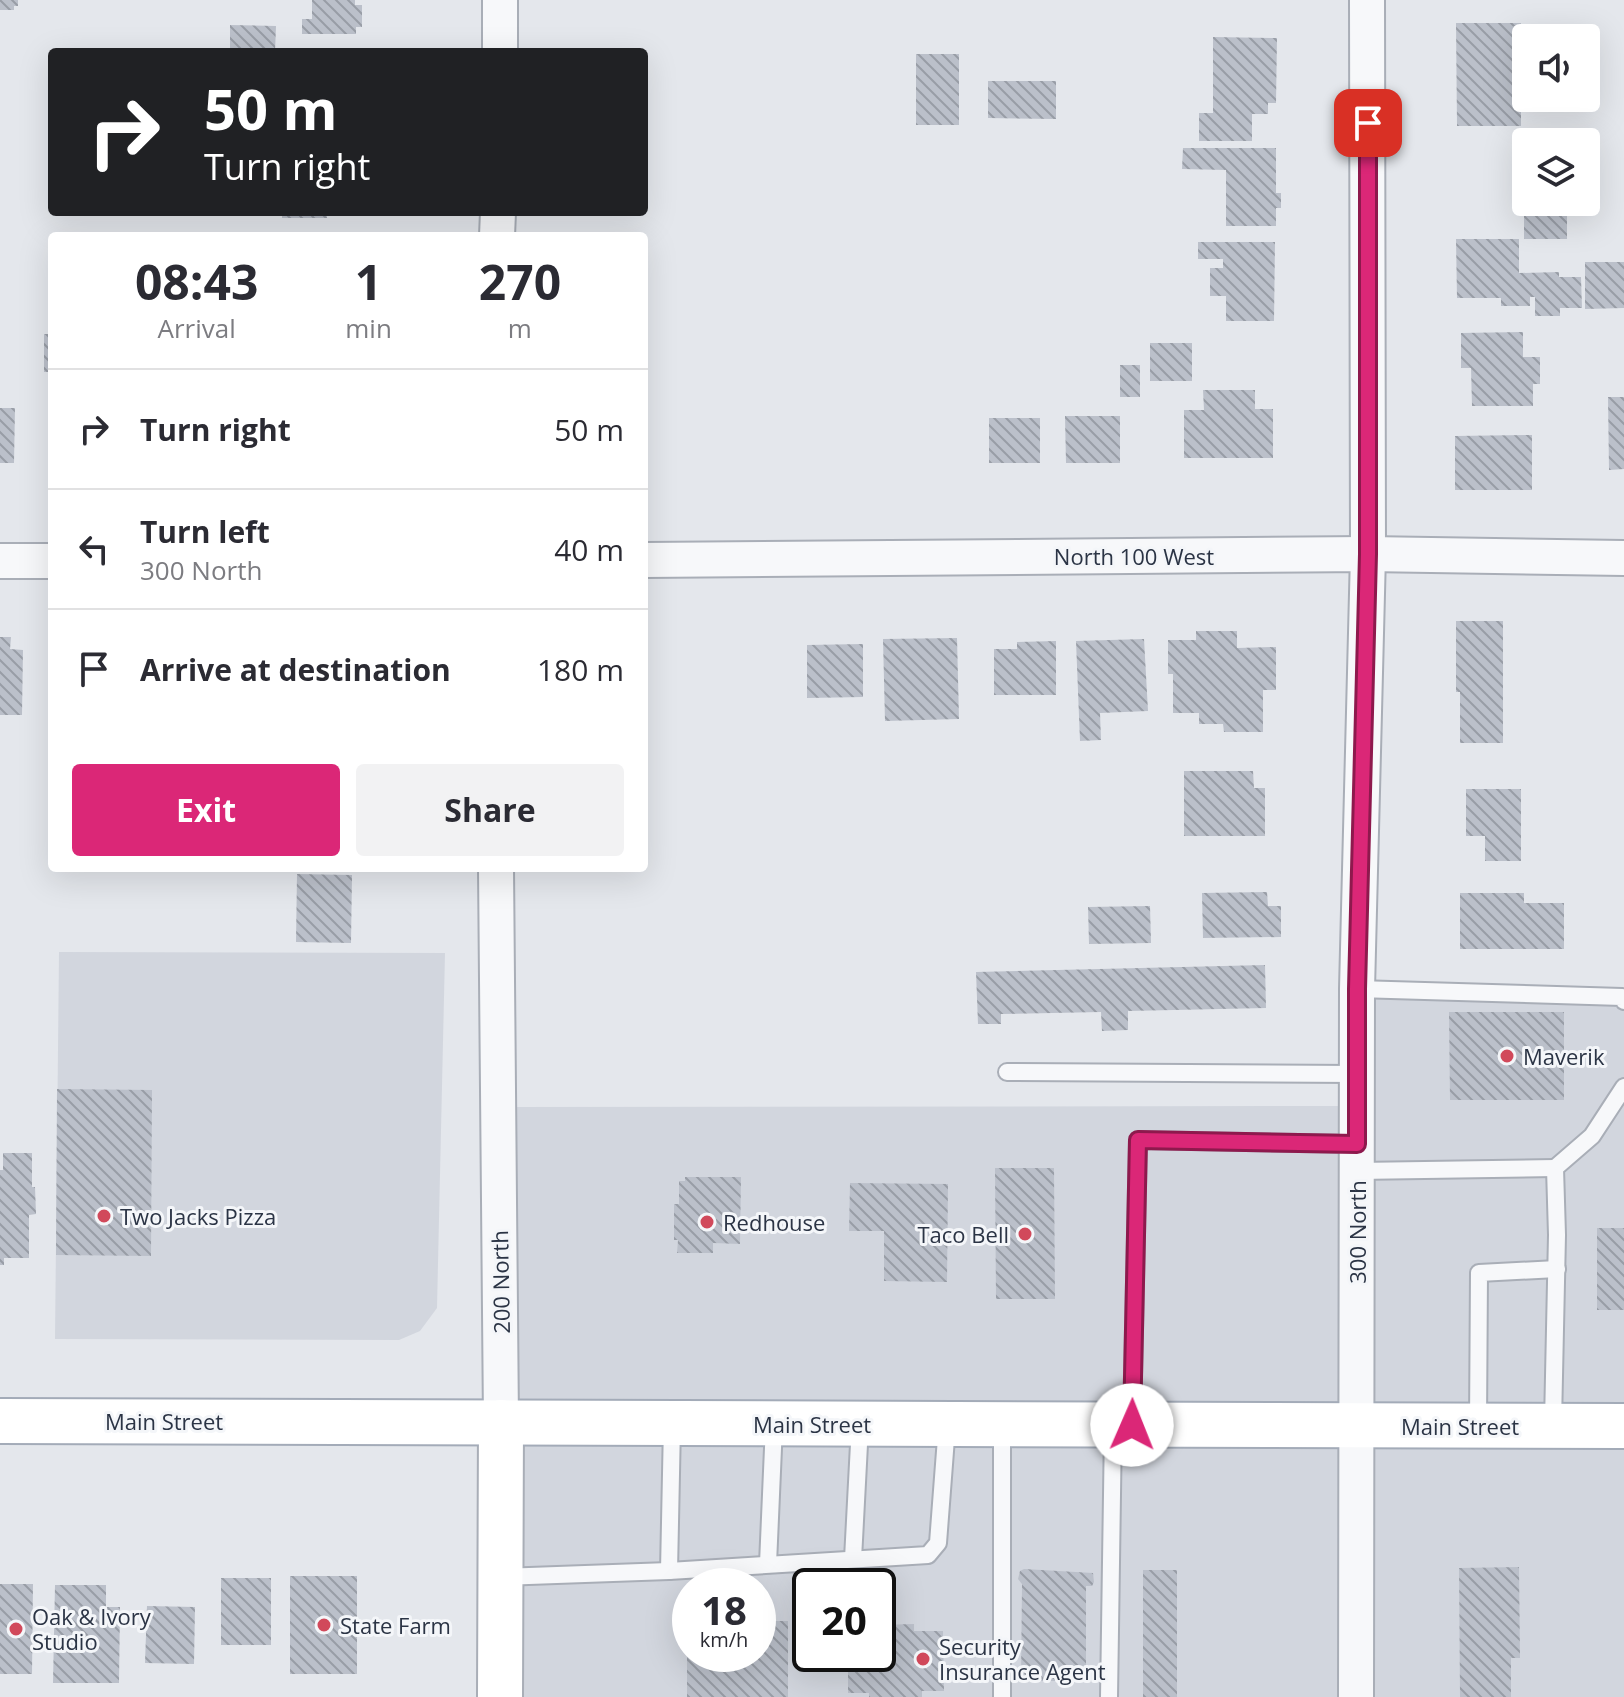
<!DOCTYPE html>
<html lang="en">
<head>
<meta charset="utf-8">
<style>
  body { margin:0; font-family:"Open Sans",sans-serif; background:#f2f2f3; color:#2b2b33; height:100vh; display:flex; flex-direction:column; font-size:30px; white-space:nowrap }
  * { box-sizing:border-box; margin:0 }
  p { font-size:26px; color:#7c7c81 }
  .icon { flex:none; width:44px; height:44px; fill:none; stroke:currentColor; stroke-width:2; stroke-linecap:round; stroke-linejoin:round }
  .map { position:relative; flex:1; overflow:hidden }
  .details { position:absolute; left:48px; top:232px; width:600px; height:640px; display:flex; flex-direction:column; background:#fff; border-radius:8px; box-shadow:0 8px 32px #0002 }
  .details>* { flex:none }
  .hud { position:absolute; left:48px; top:48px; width:600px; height:168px; border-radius:8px; box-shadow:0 8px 32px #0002; background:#202124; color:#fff; overflow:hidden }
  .tools { position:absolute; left:1512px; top:24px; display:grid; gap:16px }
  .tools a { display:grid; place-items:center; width:88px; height:88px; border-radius:8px; background:#fff; box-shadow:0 8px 32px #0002; font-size:40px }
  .speed { position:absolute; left:672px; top:1568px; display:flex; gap:16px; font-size:40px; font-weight:700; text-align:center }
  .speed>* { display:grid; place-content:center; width:104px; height:104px; border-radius:50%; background:#fff; box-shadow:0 8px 32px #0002; line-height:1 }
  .speed small { font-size:20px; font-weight:400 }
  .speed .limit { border:4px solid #111; border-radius:12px; background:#fff; color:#111 }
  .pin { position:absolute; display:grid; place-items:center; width:68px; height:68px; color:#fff; margin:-34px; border-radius:16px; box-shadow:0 4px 12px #0006 }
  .me { position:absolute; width:88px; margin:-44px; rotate:1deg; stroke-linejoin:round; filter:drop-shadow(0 0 6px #0008) }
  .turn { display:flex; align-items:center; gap:28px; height:168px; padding:0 24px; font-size:36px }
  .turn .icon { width:104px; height:104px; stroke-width:2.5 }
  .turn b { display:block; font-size:56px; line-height:68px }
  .eta { display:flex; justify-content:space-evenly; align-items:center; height:136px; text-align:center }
  .eta b { font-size:48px; font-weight:700; line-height:56px }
  .primary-button { display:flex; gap:16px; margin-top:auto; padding:16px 24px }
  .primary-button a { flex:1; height:92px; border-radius:8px; background:#db2777; color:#fff; font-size:32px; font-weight:700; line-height:92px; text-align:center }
  .primary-button a+a { background:#f2f2f3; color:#2b2b33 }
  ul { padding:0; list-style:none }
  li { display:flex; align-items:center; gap:24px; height:120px; padding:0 24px; border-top:2px solid #e1e1e2 }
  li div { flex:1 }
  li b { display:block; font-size:30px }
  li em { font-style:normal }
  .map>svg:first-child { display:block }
</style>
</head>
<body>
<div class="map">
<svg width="1624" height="1697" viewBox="0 0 1624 1697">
  <defs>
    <pattern id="building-back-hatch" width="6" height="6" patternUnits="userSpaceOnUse" patternTransform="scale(2)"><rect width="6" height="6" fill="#bbc0ca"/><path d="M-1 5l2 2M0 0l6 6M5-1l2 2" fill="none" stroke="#989da6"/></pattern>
  </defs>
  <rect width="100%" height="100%" fill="#e4e7ec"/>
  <!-- built -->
  <g fill="#d2d6de" fill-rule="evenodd">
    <polygon points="59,952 445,953 437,1308 420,1331 399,1340 55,1339"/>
    <path d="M1357 989 1624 994V1697H500L498 1107 1356 1106ZM690 1586H758V1654H690ZM810 1586H878V1654H810Z"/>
  </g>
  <!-- building -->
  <g fill="url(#building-back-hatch)">
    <polygon points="0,0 18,0 18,6 14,6 14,10 0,10"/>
    <polygon points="312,0 355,0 355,5 362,5 362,27 356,27 356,34 302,34 302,19 312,19"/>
    <polygon points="1456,23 1521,23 1521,126 1457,126"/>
    <polygon points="230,25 276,26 275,52 230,52"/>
    <polygon points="1213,37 1277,38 1276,103 1268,103 1268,114 1252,114 1252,141 1199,141 1199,113 1213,113"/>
    <rect x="916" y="54" width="43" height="71"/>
    <polygon points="988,81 1056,81 1056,119 988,118"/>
    <polygon points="1183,148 1276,148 1276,193 1281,193 1281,208 1276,208 1276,226 1226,226 1226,170 1182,169"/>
    <rect x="1524" y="202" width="43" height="37"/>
    <rect x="282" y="212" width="45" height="6"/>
    <polygon points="1456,239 1519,239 1519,273 1559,272 1559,277 1581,277 1582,308 1560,308 1560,316 1535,316 1535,297 1530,297 1530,306 1501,306 1501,298 1457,298"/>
    <polygon points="1198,242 1275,242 1274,321 1226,321 1226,296 1210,296 1210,268 1223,268 1223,259 1198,259"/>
    <polygon points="1585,262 1624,262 1624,308 1585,309"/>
    <polygon points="1523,332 1523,357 1540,357 1540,384 1533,384 1533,406 1472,406 1471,368 1461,368 1461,333"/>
    <rect x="44" y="334" width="8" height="38"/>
    <rect x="1150" y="343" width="42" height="38"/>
    <rect x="1120" y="365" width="20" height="32"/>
    <polygon points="1203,390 1255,390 1255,409 1273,409 1273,458 1184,458 1184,410 1204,410"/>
    <polygon points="1608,397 1624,397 1624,469 1609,470"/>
    <polygon points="0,408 15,408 14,463 0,463"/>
    <polygon points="1065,416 1120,416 1120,463 1066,463"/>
    <rect x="989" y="418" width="51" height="45"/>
    <polygon points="1532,435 1532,490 1455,490 1455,436"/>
    <polygon points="1456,621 1503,621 1503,743 1460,743 1460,692 1456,692"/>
    <polygon points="1196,631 1237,631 1237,648 1276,647 1276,690 1263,690 1263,732 1224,732 1223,724 1199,724 1199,713 1173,713 1173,674 1168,674 1168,640 1196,640"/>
    <polygon points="0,637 11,637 10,649 23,650 22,715 0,715"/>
    <polygon points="957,638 959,719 885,721 883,639"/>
    <polygon points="1144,639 1148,711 1100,713 1101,740 1080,741 1076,641"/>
    <polygon points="1056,641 1056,695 994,695 994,649 1017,649 1017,642"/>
    <polygon points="863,644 863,697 807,698 807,645"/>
    <polygon points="1184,771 1253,771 1254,788 1265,788 1265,836 1184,836"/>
    <polygon points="1466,789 1521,789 1521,861 1485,861 1485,836 1466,836"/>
    <polygon points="297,874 352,875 351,943 296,942"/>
    <polygon points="1267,892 1268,906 1281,906 1281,937 1203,938 1202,893"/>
    <polygon points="1460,893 1524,893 1524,903 1564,903 1564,949 1460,949"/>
    <polygon points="1150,906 1151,943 1089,944 1088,907"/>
    <polygon points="1265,965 1266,1008 1128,1011 1128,1030 1102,1031 1101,1012 1001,1014 1001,1024 978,1024 976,972"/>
    <polygon points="1449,1012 1564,1012 1564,1100 1450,1100"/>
    <polygon points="57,1089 152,1090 151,1256 56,1255"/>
    <polygon points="3,1153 32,1153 32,1187 35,1187 36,1214 29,1215 29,1258 4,1258 4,1265 0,1265 0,1170 3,1170"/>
    <polygon points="995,1168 1054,1168 1055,1299 996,1299"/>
    <polygon points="685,1177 741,1177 740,1244 713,1243 713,1253 677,1253 678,1240 674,1240 674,1204 679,1204 679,1181 685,1181"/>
    <polygon points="850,1183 948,1184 947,1282 884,1281 884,1231 849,1231"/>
    <rect x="1597" y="1228" width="27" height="82"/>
    <polygon points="1519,1567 1520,1658 1511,1658 1511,1697 1460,1697 1459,1568"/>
    <polygon points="1024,1569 1093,1573 1094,1582 1092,1586 1086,1586 1086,1681 1021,1681 1022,1584 1018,1579 1020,1571"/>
    <rect x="1143" y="1570" width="34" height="127"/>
    <rect x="290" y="1576" width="67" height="98"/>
    <rect x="221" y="1578" width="50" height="67"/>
    <polygon points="0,1584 33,1584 32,1674 0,1674"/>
    <polygon points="55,1585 106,1585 106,1607 120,1607 119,1683 53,1683"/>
    <polygon points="147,1606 195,1607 194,1664 145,1663"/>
    <polygon points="687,1621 690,1621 690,1654 758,1654 758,1621 788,1621 788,1697 687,1697"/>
    <polygon points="914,1624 914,1631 943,1631 944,1691 922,1691 922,1697 869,1697 869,1693 848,1693 848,1654 878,1654 878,1625"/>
  </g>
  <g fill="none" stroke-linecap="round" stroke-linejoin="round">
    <defs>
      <g id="lane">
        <polyline points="1357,989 1622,997 1624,1001"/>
        <polyline points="1007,1072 1357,1074"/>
        <polyline points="1357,1171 1555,1168"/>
        <polyline points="1132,1423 1138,1140 1357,1144"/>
        <polyline points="1553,1423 1557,1235 1555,1168 1592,1136 1624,1087"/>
        <polyline points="1478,1424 1479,1273 1557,1269"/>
        <polyline points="1002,1425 1002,1697"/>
        <polyline points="853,1559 860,1425"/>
        <polyline points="768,1564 774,1425"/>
        <polyline points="669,1571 672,1425"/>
        <polyline points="502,1577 669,1571 928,1555 938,1543 947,1425"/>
        <polyline points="1109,1697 1113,1427"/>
      </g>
      <g id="street">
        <polyline points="500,52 500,0"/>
        <polyline points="497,236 498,212"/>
        <polyline points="644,560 1368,554 1624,558"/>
        <polyline points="0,561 52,561"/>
        <polyline points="496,868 501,1422"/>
        <polyline points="1356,1697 1357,989 1368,554 1367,0"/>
      </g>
      <polyline id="secondary" points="500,1697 501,1422"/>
      <polyline id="primary" points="0,1421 1624,1426"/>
    </defs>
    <!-- lane casing -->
    <use href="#lane" stroke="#a9aeb7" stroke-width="20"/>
    <!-- street casing -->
    <use href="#street" stroke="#a9aeb7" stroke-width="38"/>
    <!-- secondary casing -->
    <use href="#secondary" stroke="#a9aeb7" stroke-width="48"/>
    <!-- primary casing -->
    <use href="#primary" stroke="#a3abb8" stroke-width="48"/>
    <!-- lane -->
    <use href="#lane" stroke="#f7f8fa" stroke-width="16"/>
    <!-- street -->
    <use href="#street" stroke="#f7f8fa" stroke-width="34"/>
    <!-- secondary -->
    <use href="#secondary" stroke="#fff" stroke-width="44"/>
    <!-- primary -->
    <use href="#primary" stroke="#fff" stroke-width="44"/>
  </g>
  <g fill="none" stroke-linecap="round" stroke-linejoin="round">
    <defs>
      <polyline id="route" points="1132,1425 1138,1140 1357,1144 1357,989 1368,554 1368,123"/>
    </defs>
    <!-- route casing -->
    <use href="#route" stroke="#8e194d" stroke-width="20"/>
    <!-- route -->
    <use href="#route" stroke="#db2777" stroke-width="14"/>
  </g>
  <!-- markers -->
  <g fill="#d1495b" stroke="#f4f6f9" stroke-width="3">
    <circle cx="1507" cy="1056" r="8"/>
    <circle cx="104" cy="1216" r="8"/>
    <circle cx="707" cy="1222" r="8"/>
    <circle cx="1025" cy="1234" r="8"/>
    <circle cx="324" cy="1625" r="8"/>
    <circle cx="16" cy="1629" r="8"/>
    <circle cx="923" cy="1659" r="8"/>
  </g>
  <g text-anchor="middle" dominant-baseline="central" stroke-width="6" stroke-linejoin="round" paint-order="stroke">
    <!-- street labels -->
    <g font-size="22" fill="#2b3445" stroke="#f4f6f9">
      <text x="1134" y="556">North 100 West</text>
      <text transform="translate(1357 1232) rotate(-90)">300 North</text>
      <text transform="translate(500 1282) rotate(-91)">200 North</text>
      <text x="164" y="1421">Main Street</text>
      <text x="812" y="1424">Main Street</text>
      <text x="1460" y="1426">Main Street</text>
    </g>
    <!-- poi labels -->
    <g font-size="22" fill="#2b3445" stroke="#f4f6f9" text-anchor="start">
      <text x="1523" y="1056">Maverik</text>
      <text x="120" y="1216">Two Jacks Pizza</text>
      <text x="723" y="1222">Redhouse</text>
      <text x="1009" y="1234" text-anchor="end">Taco Bell</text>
      <text x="32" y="1616">Oak &amp; Ivory<tspan x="32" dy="25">Studio</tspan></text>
      <text x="340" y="1625">State Farm</text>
      <text x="939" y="1646">Security<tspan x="939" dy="25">Insurance Agent</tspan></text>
    </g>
  </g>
</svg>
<div class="tools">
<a><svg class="icon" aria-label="sound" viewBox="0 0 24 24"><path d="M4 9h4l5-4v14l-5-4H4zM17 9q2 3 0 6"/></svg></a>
<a><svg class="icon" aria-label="layers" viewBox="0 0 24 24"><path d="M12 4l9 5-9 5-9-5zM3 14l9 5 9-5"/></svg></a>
</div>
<div class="speed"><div>18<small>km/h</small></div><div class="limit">20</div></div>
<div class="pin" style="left:1368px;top:123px;background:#d93025"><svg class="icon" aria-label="arrive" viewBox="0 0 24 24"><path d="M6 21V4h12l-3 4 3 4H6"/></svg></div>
<svg class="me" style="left:1132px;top:1425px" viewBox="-20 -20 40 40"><circle r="19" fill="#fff"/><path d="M0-13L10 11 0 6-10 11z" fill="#db2777"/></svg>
<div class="hud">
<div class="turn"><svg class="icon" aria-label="right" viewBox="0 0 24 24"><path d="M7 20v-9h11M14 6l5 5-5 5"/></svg><div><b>50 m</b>Turn right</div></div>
</div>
<section class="details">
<div class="eta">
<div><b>08:43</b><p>Arrival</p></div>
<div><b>1</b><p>min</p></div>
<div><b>270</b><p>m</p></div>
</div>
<ul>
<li><svg class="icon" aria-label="right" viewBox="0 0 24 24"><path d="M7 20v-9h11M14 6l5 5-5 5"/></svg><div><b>Turn right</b></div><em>50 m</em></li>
<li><svg class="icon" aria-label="left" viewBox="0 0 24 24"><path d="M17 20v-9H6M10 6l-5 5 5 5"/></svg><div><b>Turn left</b><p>300 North</p></div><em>40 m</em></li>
<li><svg class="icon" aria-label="arrive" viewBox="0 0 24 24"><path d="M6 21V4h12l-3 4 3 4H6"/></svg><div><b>Arrive at destination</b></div><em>180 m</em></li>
</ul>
<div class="primary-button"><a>Exit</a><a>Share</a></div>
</section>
</div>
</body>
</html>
